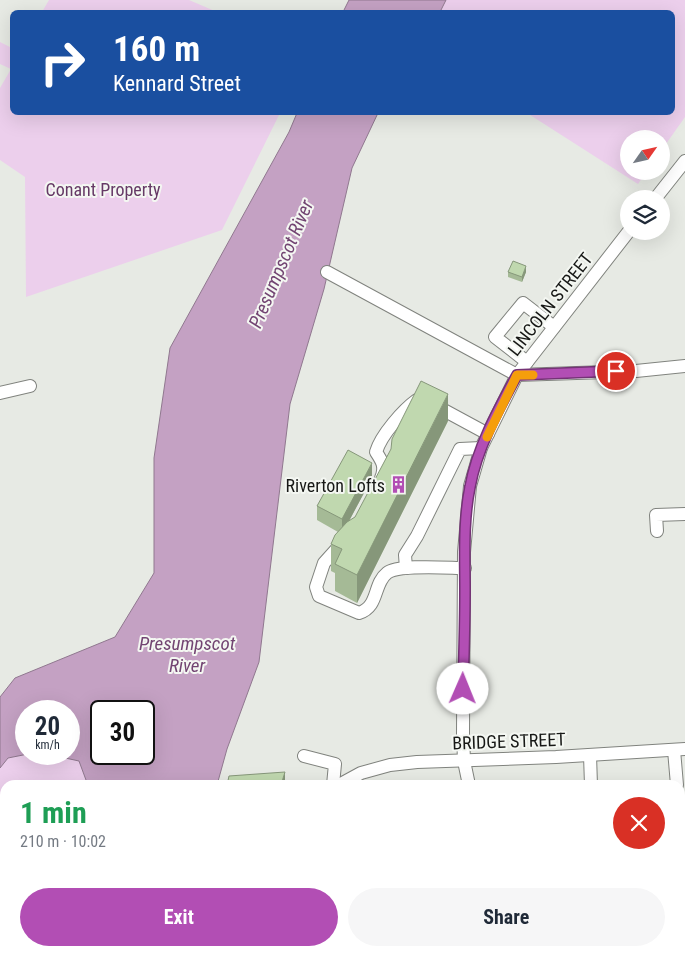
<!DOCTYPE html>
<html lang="en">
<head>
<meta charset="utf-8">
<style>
  body { margin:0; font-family:"Roboto Condensed",sans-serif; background:#f6f6f7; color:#1f2937; height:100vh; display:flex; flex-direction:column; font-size:19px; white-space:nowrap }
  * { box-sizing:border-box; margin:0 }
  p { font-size:16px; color:#747a83 }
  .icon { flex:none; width:28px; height:28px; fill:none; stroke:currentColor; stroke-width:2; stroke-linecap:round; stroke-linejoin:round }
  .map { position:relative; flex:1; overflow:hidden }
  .panel { position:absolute; left:0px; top:780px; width:685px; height:176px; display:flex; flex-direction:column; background:#fff; border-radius:15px 15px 0 0; box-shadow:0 5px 20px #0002 }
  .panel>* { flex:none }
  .hud { position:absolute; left:10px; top:10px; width:665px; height:105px; border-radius:8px; box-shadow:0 5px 20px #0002; background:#1a4fa0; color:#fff; overflow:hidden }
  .needle { width:32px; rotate:56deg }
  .fabs { position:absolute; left:620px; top:130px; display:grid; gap:10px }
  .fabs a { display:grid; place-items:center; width:50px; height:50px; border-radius:50%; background:#fff; box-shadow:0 5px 20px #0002; font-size:25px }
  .speed { position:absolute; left:15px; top:700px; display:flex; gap:10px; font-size:25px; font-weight:700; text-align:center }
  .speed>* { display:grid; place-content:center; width:65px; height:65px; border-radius:50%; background:#fff; box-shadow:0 5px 20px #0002; line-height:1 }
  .speed small { font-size:12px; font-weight:400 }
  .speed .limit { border:2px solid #111; border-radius:8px; background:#fff; color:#111 }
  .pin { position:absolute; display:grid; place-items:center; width:42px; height:42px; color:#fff; margin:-21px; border:2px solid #fff; border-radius:50%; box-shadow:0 1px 5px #0007 }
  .me { position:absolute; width:55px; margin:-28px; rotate:1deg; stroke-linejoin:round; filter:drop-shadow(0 0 4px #0008) }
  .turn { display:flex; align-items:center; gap:18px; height:105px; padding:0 20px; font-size:22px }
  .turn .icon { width:65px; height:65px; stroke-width:2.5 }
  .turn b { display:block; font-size:35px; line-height:42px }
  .round { display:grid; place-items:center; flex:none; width:52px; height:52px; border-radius:26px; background:#f6f6f7 }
  .headline { display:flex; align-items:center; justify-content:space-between; height:85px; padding:0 20px }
  h1 { font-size:30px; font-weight:700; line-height:38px; color:#1e9e55 }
  .action { display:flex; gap:10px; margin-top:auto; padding:10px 20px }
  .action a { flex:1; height:58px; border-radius:30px; background:#b24eb4; color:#fff; font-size:20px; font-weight:700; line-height:58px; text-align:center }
  .action a+a { background:#f6f6f7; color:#1f2937 }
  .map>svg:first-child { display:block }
</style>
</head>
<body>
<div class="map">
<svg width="685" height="956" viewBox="0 0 685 956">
  <rect width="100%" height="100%" fill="#e7eae4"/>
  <!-- green -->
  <g fill="#eccfec">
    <polygon points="49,0 189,0 217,12 42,12"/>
    <polygon points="446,0 685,0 685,117 661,151 661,139 629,139 629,171 647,171 638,184 527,113 672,112 672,12 440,12"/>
    <polygon points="0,42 12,48 12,112 280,113 222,230 26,297 25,177 0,160 0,88 11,69 0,64"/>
    <polygon points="28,754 47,754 79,761 86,780 85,785 5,785 5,951 76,951 75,956 0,956 0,874 4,867 0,861 0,768 8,758"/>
    <polygon points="684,894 685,895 685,956 645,956 648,951 680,951 680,900"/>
  </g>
  <!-- water -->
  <g fill="#c4a1c3" stroke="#90788f" fill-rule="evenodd">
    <polygon points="349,0 446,0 440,12 343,12"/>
    <path d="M297 113H378L352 168 324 289 290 404 259 662 227 749 217 785H85L86 780 79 761 47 754H69V711H26V754H28L8 758 0 768V697L15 678 115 637 154 573V458L170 348 289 132ZM101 711H144V754H101Z"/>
    <polygon points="76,951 169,951 167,956 75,956"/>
  </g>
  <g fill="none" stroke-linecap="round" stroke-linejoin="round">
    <defs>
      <g id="minor">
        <polyline points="655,199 685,161"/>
        <polyline points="327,272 517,375"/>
        <polyline points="527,362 495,337 523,303 554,327"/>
        <polyline points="517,375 636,371 685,366"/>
        <polyline points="0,393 30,386"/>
        <path d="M381 478C386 467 382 461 376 452 381 435 403 410 417 400L427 401 488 434"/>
        <polyline points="657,531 656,515 685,514"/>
        <path d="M342 543 324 563 316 587 319 596 359 613C379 607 373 584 387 573 398 564 449 568 465 568"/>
        <polyline points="406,568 405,555 417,536 460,449 481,448"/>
        <polyline points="674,750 677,785"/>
        <polyline points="590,755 591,785"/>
        <polyline points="304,756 335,764 333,785"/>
        <polyline points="339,785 361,773 390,765 417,762 556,757 685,749"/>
        <polyline points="469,785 464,761 463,734 464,552 470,486 481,448 517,375 629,231"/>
        <polyline points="680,820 682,842 680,868"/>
        <polyline points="499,951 499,956"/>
        <polyline points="270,956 271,951"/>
        <polyline points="617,956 620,951"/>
      </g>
    </defs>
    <!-- minor casing -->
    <use href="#minor" stroke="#80837e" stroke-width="14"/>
    <!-- minor -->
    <use href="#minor" stroke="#fff" stroke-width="12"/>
  </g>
  <!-- wall -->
  <g fill="#a5ba96">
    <polygon points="508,272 526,272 522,282 508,277"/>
    <polygon points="448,421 357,603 335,591 335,573 331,571 331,544 338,532 317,520 317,506 372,478 349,521 355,517"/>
    <polygon points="185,951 242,951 240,956 187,956 185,955"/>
  </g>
  <!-- shaded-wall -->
  <g fill="#86977a">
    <polygon points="526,266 526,272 522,282 522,277"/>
    <polygon points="448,394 448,421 357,603 357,575"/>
    <polygon points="372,463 372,478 342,534 342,519"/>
    <polygon points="285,772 285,785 281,785"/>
    <polygon points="236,951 242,951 240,956 235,956"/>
  </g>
  <!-- building -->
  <g fill="#c0d8af" stroke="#86977a">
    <polygon points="513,261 526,266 522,277 508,272"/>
    <polygon points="421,381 448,394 357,575 335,564 342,549 331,544 335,535 347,522 355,517 391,449 392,439"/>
    <polygon points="348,450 372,463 342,519 317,506"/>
    <polygon points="285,772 281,785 227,785 229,776"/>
    <polygon points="194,951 236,951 235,956 192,956"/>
  </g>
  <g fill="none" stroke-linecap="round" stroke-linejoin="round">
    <defs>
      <path id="route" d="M463 689C464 656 465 623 465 590 465 556 463 521 470 487 477 448 498 410 517 375L616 371"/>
    </defs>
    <!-- route casing -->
    <use href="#route" stroke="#743375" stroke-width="12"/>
    <!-- route -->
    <use href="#route" stroke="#b24eb4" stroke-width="9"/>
    <!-- slow -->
    <polyline stroke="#f59e0b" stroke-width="9" points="487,437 517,375 533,375"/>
  </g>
  <!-- icons -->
  <defs>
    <symbol id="building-bare" viewBox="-9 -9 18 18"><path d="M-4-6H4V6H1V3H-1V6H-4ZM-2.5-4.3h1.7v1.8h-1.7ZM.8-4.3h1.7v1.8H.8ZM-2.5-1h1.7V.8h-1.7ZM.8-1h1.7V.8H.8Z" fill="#b24eb4" stroke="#f4f7f2" stroke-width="2.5" paint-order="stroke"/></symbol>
  </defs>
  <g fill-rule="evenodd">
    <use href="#building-bare" x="386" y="472" width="25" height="25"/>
  </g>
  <g text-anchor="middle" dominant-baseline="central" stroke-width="4" stroke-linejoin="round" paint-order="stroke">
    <!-- park labels -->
    <g font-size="18" fill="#663966" stroke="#f4f7f2">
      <text x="103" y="189">Conant Property</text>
    </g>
    <!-- street labels -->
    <g font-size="18" fill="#171816" stroke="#f4f7f2">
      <text transform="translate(550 304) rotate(-52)">LINCOLN STREET</text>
      <text transform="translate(509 741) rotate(-2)">BRIDGE STREET</text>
    </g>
    <!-- poi labels -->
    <g font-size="18" fill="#171816" stroke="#f4f7f2" text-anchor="end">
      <text x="385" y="485">Riverton Lofts</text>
    </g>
    <!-- water labels -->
    <g font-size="19" font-style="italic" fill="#724472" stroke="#f4f7f2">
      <text transform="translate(281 264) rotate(-67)">Presumpscot River</text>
      <text x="187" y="643">Presumpscot<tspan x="187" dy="22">River</tspan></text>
    </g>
  </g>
</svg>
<div class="fabs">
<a><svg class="needle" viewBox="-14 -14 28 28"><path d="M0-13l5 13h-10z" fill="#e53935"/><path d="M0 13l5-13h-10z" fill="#747a83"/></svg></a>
<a><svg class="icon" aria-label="layers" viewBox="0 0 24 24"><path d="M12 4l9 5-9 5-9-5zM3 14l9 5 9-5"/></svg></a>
</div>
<div class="speed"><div>20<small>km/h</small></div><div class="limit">30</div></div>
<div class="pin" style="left:616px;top:371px;background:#d93025"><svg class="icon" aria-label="arrive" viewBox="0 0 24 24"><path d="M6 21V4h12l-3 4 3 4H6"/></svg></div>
<svg class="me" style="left:463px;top:689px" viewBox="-20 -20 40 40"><circle r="19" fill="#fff"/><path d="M0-13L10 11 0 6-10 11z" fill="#b24eb4"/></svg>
<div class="hud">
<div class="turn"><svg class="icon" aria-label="right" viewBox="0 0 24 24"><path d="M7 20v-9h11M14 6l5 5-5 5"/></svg><div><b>160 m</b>Kennard Street</div></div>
</div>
<section class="panel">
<div class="headline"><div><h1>1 min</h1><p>210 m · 10:02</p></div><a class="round" style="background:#d93025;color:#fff"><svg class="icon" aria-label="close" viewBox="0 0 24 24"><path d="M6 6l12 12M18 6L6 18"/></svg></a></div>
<div class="action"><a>Exit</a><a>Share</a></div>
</section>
</div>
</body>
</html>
